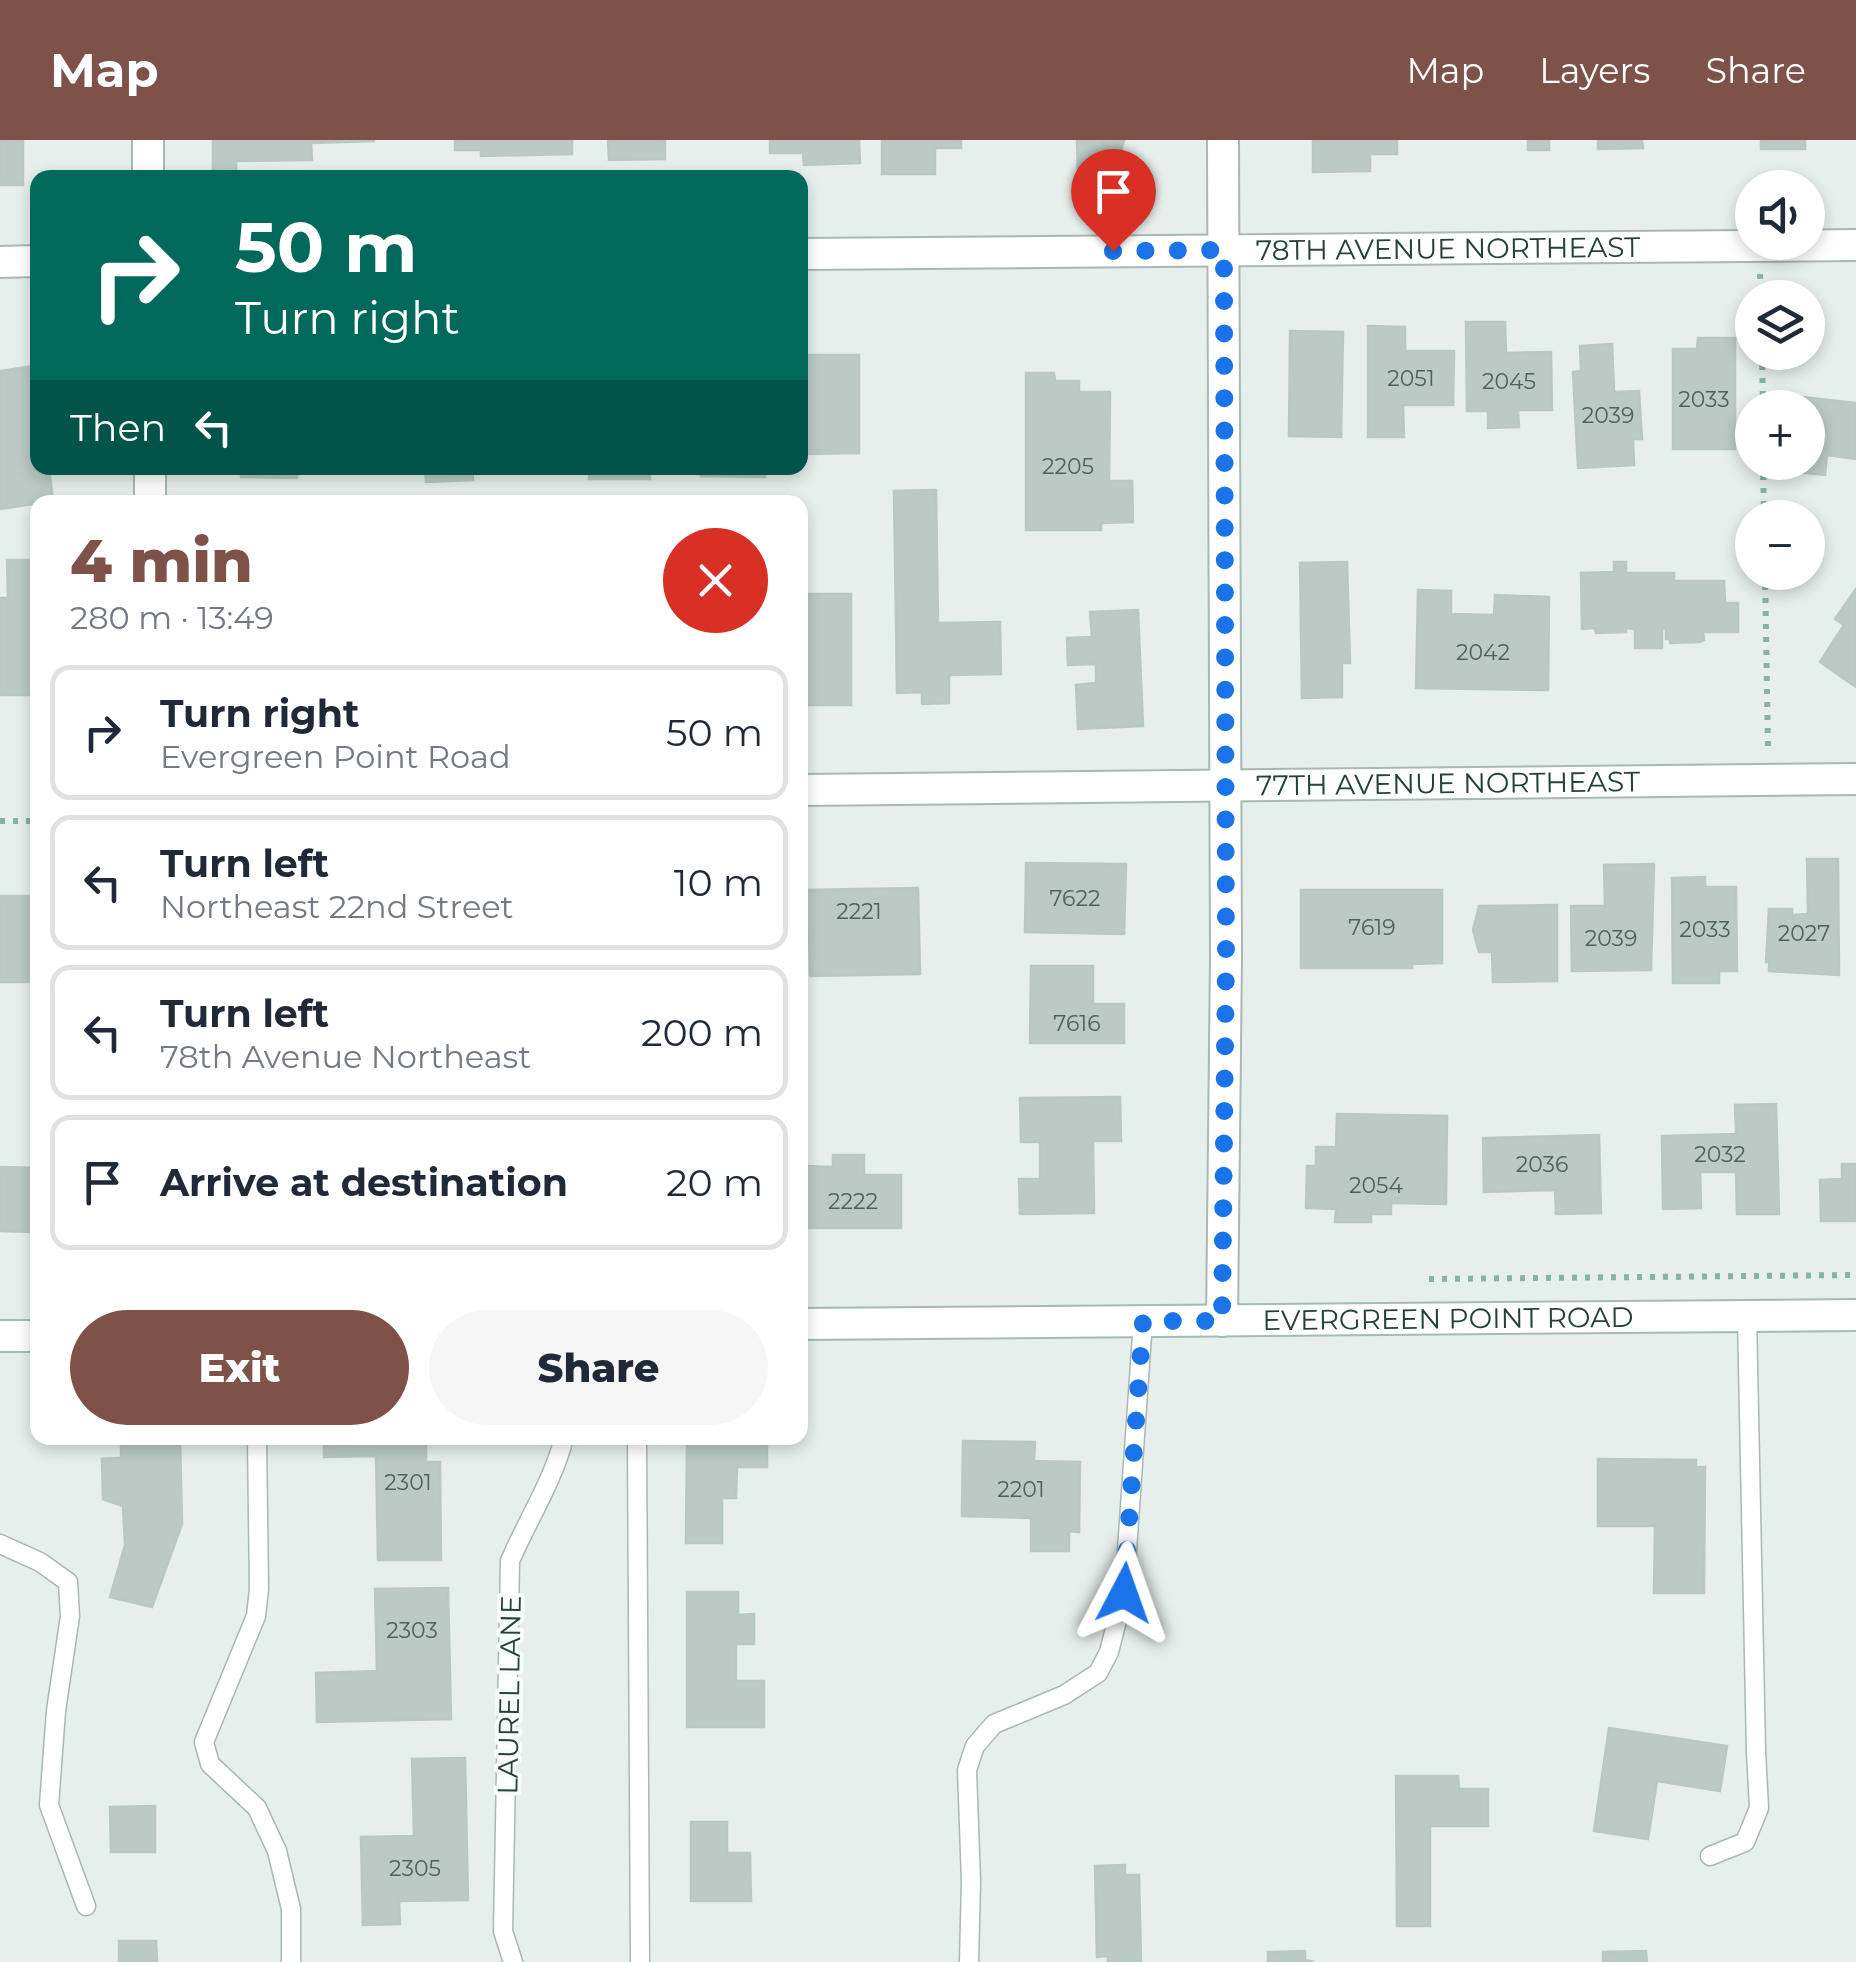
<!DOCTYPE html>
<html lang="en">
<head>
<meta charset="utf-8">
<style>
  body { margin:0; font-family:Montserrat,sans-serif; background:#f6f6f7; color:#1f2937; height:100vh; display:flex; flex-direction:column; font-size:38px; white-space:nowrap }
  * { box-sizing:border-box; margin:0 }
  p { font-size:32px; color:#747a83 }
  .icon { flex:none; width:55px; height:55px; fill:none; stroke:currentColor; stroke-width:2; stroke-linecap:round; stroke-linejoin:round }
  .map { position:relative; flex:1; overflow:hidden }
  .drawer { position:absolute; left:30px; top:355px; width:778px; height:950px; display:flex; flex-direction:column; background:#fff; border-radius:20px; box-shadow:0 5px 15px #0003 }
  .drawer>* { flex:none }
  .top-card { position:absolute; left:30px; top:30px; width:778px; height:305px; border-radius:20px; box-shadow:0 5px 15px #0003; background:#00695c; color:#fff; overflow:hidden }
  .buttons { position:absolute; left:1735px; top:30px; display:grid; gap:20px }
  .buttons a { display:grid; place-items:center; width:90px; height:90px; border-radius:50%; background:#fff; box-shadow:0 5px 15px #0003; font-size:50px }
  .pin { position:absolute; display:grid; place-items:center; width:85px; height:85px; color:#fff; margin:-102px -42px; border-radius:50% 50% 50% 0; rotate:-45deg; box-shadow:0 0 10px #0007 }
  .pin .icon { rotate:45deg }
  .me { position:absolute; width:110px; margin:-55px; rotate:4deg; stroke-linejoin:round; filter:drop-shadow(0 0 8px #0008) }
  .turn { display:flex; align-items:center; gap:35px; height:210px; padding:0 40px; font-size:45px }
  .turn .icon { width:130px; height:130px; stroke-width:2.5 }
  .turn b { display:block; font-size:70px; line-height:85px }
  .then { display:flex; align-items:center; height:95px; padding:0 40px; background:#0003; gap:20px; font-size:38px }
  .round { display:grid; place-items:center; flex:none; width:105px; height:105px; border-radius:52px; background:#f6f6f7 }
  .headline { display:flex; align-items:center; justify-content:space-between; height:170px; padding:0 40px }
  h1 { font-size:60px; font-weight:800; line-height:75px; color:#7f5249 }
  .cta { display:flex; gap:20px; margin-top:auto; padding:20px 40px }
  .cta a { flex:1; height:115px; border-radius:60px; background:#7f5249; color:#fff; font-size:40px; font-weight:800; line-height:115px; text-align:center }
  .cta a+a { background:#f6f6f7; color:#1f2937 }
  ul { padding:0; list-style:none }
  li { display:flex; align-items:center; gap:30px; height:135px; margin:0 20px 15px; padding:0 20px; border:5px solid #e0e1e3; border-radius:20px }
  li div { flex:1 }
  li b { display:block; font-size:38px }
  li em { font-style:normal }
  header { display:flex; align-items:center; gap:60px; box-sizing:border-box; height:140px; padding:0 50px; background:#7f5249; color:#fff }
  header strong { font-size:48px }
  nav { display:flex; gap:55px; margin-inline-start:auto; font-size:35px }
  .map>svg:first-child { display:block }
</style>
</head>
<body>
<header>
<strong>Map</strong>
<nav><a>Map</a><a>Layers</a><a>Share</a></nav>
</header>
<div class="map">
<svg width="1856" height="1822" viewBox="0 0 1856 1822">
  <rect width="100%" height="100%" fill="#e6efeb"/>
  <!-- building -->
  <g fill="#bbcac4" stroke="#b8c9c2" stroke-width="2.5">
    <rect x="0" y="0" width="23" height="45"/>
    <polygon points="213,0 374,0 374,1 311,3 312,20 236,21 236,38 213,38"/>
    <polygon points="455,0 572,0 572,14 481,16 481,10 455,10"/>
    <polygon points="608,0 665,0 665,19 609,20"/>
    <polygon points="770,0 859,0 860,23 804,25 803,13 770,13"/>
    <polygon points="882,0 961,0 961,8 935,8 935,34 882,34"/>
    <polygon points="1077,0 1124,0 1120,14 1119,37 1078,37"/>
    <polygon points="1313,0 1397,0 1397,14 1370,14 1370,31 1313,32"/>
    <rect x="1528" y="0" width="21" height="10"/>
    <polygon points="1598,0 1642,0 1643,8 1598,9"/>
    <rect x="1761" y="0" width="44" height="9"/>
    <polygon points="1466,182 1505,182 1506,213 1551,212 1552,270 1518,270 1519,287 1488,288 1488,271 1467,271"/>
    <polygon points="1368,186 1405,187 1405,211 1454,211 1453,265 1403,265 1404,297 1368,297"/>
    <polygon points="1290,191 1343,192 1341,297 1289,296"/>
    <polygon points="1698,198 1735,198 1735,309 1673,309 1673,209 1697,209"/>
    <polygon points="1612,204 1614,252 1639,251 1642,299 1633,299 1634,325 1578,328 1573,232 1581,231 1580,206"/>
    <polygon points="800,215 859,215 859,313 800,314"/>
    <polygon points="34,226 38,328 49,328 53,361 0,369 0,231"/>
    <polygon points="1026,233 1054,233 1055,241 1079,241 1079,252 1110,252 1109,341 1132,341 1133,382 1101,383 1101,390 1026,390"/>
    <polygon points="1793,256 1856,263 1856,319 1827,315 1825,335 1785,331 1786,322 1808,322 1808,268 1792,268"/>
    <polygon points="241,328 297,328 297,338 241,337"/>
    <polygon points="425,328 472,328 473,340 426,342"/>
    <rect x="589" y="328" width="61" height="11"/>
    <polygon points="701,328 765,328 765,337 701,336"/>
    <polygon points="936,350 938,483 1000,482 1001,534 949,535 949,563 922,564 922,552 897,553 894,351"/>
    <polygon points="7,420 38,420 38,555 0,555 0,458 8,458"/>
    <polygon points="1347,422 1350,523 1342,523 1342,557 1302,558 1300,423"/>
    <polygon points="1614,422 1626,422 1626,433 1674,433 1674,441 1724,441 1725,463 1738,463 1738,492 1703,492 1704,500 1700,502 1670,503 1670,499 1666,499 1666,488 1662,488 1662,508 1635,508 1635,489 1626,488 1626,492 1596,493 1595,488 1582,489 1581,433 1614,432"/>
    <polygon points="1856,449 1856,547 1820,522 1844,485 1835,479"/>
    <polygon points="1418,450 1451,451 1451,474 1494,475 1495,455 1549,457 1548,550 1416,548"/>
    <rect x="800" y="454" width="51" height="111"/>
    <polygon points="1138,470 1143,586 1078,589 1076,545 1096,543 1096,524 1068,525 1067,498 1092,497 1090,472"/>
    <polygon points="1807,719 1838,719 1839,835 1769,831 1769,822 1766,822 1769,769 1792,769 1792,775 1808,774"/>
    <polygon points="1026,723 1126,724 1124,794 1025,792"/>
    <polygon points="1654,724 1651,830 1572,831 1571,766 1605,766 1604,725"/>
    <polygon points="1705,737 1705,747 1736,747 1737,831 1719,831 1719,843 1673,843 1672,738"/>
    <polygon points="918,748 920,834 810,836 809,792 800,792 800,750"/>
    <polygon points="1301,750 1442,750 1442,823 1412,824 1412,828 1301,828"/>
    <polygon points="0,756 37,756 36,842 0,842"/>
    <polygon points="1557,765 1557,841 1493,842 1492,812 1479,812 1473,790 1479,766"/>
    <polygon points="1031,826 1093,826 1093,864 1124,864 1124,903 1030,903"/>
    <polygon points="1120,957 1121,1001 1093,1001 1094,1073 1020,1074 1019,1039 1040,1039 1040,1002 1021,1002 1020,958"/>
    <polygon points="1776,964 1779,1074 1737,1074 1736,1032 1700,1032 1701,1068 1663,1069 1662,996 1736,994 1735,965"/>
    <polygon points="1337,974 1447,976 1446,1064 1391,1063 1391,1074 1371,1074 1371,1082 1335,1082 1336,1069 1306,1068 1307,1026 1316,1026 1316,1007 1336,1007"/>
    <polygon points="1599,995 1601,1073 1556,1074 1555,1050 1484,1052 1483,998"/>
    <polygon points="833,1015 864,1015 864,1035 901,1035 901,1088 804,1088 805,1026 833,1027"/>
    <polygon points="1842,1024 1856,1024 1856,1081 1821,1081 1820,1040 1842,1039"/>
    <polygon points="0,1027 38,1028 38,1101 33,1101 33,1092 0,1091"/>
    <polygon points="121,1298 180,1298 182,1384 152,1467 110,1457 125,1405 123,1366 103,1359 102,1319 121,1318"/>
    <polygon points="324,1298 426,1298 426,1322 440,1322 441,1420 378,1420 376,1316 324,1317"/>
    <polygon points="687,1298 767,1298 767,1327 737,1327 736,1358 722,1358 722,1403 686,1403"/>
    <polygon points="963,1301 1035,1302 1034,1321 1080,1322 1079,1392 1069,1391 1069,1411 1031,1411 1031,1378 962,1376"/>
    <polygon points="1598,1319 1696,1320 1696,1327 1705,1327 1704,1453 1654,1453 1655,1386 1598,1386"/>
    <polygon points="448,1448 451,1579 317,1582 316,1533 377,1531 375,1449"/>
    <polygon points="687,1452 738,1452 738,1475 754,1474 754,1504 736,1504 736,1541 764,1541 764,1587 687,1587"/>
    <polygon points="1609,1588 1727,1606 1720,1651 1657,1641 1648,1699 1594,1691"/>
    <polygon points="465,1618 468,1760 399,1761 400,1784 363,1785 361,1697 414,1696 412,1619"/>
    <polygon points="1396,1636 1458,1636 1459,1649 1488,1649 1488,1686 1430,1686 1430,1786 1397,1786"/>
    <polygon points="155,1666 155,1712 111,1712 110,1667"/>
    <polygon points="691,1682 727,1682 727,1713 750,1713 751,1761 691,1761"/>
    <polygon points="1125,1725 1125,1735 1139,1735 1141,1822 1108,1822 1108,1816 1097,1817 1095,1726"/>
    <polygon points="119,1801 156,1801 157,1822 119,1822"/>
    <polygon points="1305,1811 1305,1820 1314,1822 1268,1822 1268,1812"/>
    <polygon points="1646,1811 1647,1822 1603,1822 1603,1812"/>
  </g>
  <g fill="none" stroke-linecap="round" stroke-linejoin="round">
    <defs>
      <g id="lane">
        <polyline points="257,1298 259,1449 256,1476 204,1602 210,1624 257,1668 277,1711 291,1769 291,1822"/>
        <polyline points="637,1298 640,1822"/>
        <polyline points="0,1404 40,1422 68,1442 70,1476 56,1571 49,1665 86,1766"/>
        <polyline points="1710,1716 1745,1702 1759,1668 1756,1612 1747,1176"/>
        <path d="M513 1822 503 1791 510 1421C528 1379 553 1341 564 1298"/>
        <polyline points="969,1822 971,1741 967,1630 975,1606 994,1584 1064,1555 1098,1533 1109,1512 1124,1453 1143,1181"/>
      </g>
      <g id="street">
        <path id="s1" d="M800 114 1856 105"/>
        <polyline points="0,122 38,121"/>
        <path id="s2" d="M800 650 1856 639"/>
        <polyline points="1222,1181 1226,818 1223,0"/>
      </g>
      <g id="secondary">
        <polyline points="148,38 148,0"/>
        <polyline points="150,328 150,362"/>
        <path id="s3" d="M800 1184 1856 1175"/>
        <polyline points="0,1196 38,1196"/>
      </g>
    </defs>
    <!-- lane casing -->
    <use href="#lane" stroke="#a8b8b2" stroke-width="21"/>
    <!-- street casing -->
    <use href="#street" stroke="#a8b8b2" stroke-width="34"/>
    <!-- secondary casing -->
    <use href="#secondary" stroke="#a4bbb3" stroke-width="34"/>
    <!-- path -->
    <g stroke="#86b3a5" stroke-width="6" stroke-dasharray="5 8" stroke-linecap="butt">
      <polyline points="1760,134 1761,158"/>
      <polyline points="1762,212 1763,268"/>
      <polyline points="1763,322 1764,378"/>
      <polyline points="1765,432 1768,609"/>
      <polyline points="0,681 38,681"/>
      <polyline points="1429,1139 1856,1135"/>
    </g>
    <!-- lane -->
    <use href="#lane" stroke="#fff" stroke-width="18"/>
    <!-- street -->
    <use href="#street" stroke="#fff" stroke-width="30"/>
    <!-- secondary -->
    <use href="#secondary" stroke="#fff" stroke-width="30"/>
  </g>
  <g fill="none" stroke-linecap="round" stroke-linejoin="round">
    <!-- route -->
    <polyline stroke="#1a73e8" stroke-width="18" stroke-dasharray="0 32.4" points="1113,111 1224,110 1224,150 1226,818 1222,1181 1143,1181 1124,1453"/>
  </g>
  <g text-anchor="middle" dominant-baseline="central" stroke-width="8" stroke-linejoin="round" paint-order="stroke">
    <!-- number labels -->
    <g font-size="22" fill="#4a645c">
      <text x="1411" y="238">2051</text>
      <text x="1509" y="241">2045</text>
      <text x="1704" y="259">2033</text>
      <text x="1608" y="275">2039</text>
      <text x="1068" y="326">2205</text>
      <text x="1483" y="512">2042</text>
      <text x="1075" y="758">7622</text>
      <text x="859" y="771">2221</text>
      <text x="1372" y="787">7619</text>
      <text x="1705" y="789">2033</text>
      <text x="1804" y="793">2027</text>
      <text x="1611" y="798">2039</text>
      <text x="1077" y="883">7616</text>
      <text x="1720" y="1014">2032</text>
      <text x="1542" y="1024">2036</text>
      <text x="1376" y="1045">2054</text>
      <text x="853" y="1061">2222</text>
      <text x="408" y="1342">2301</text>
      <text x="1021" y="1349">2201</text>
      <text x="412" y="1490">2303</text>
      <text x="415" y="1728">2305</text>
    </g>
    <!-- street labels -->
    <g font-size="28" fill="#24423a" stroke="#f7fbf9">
      <text stroke="none"><textPath href="#s1" startOffset="648">78TH AVENUE NORTHEAST</textPath></text>
      <text stroke="none"><textPath href="#s2" startOffset="648">77TH AVENUE NORTHEAST</textPath></text>
      <text stroke="none"><textPath href="#s3" startOffset="648">EVERGREEN POINT ROAD</textPath></text>
      <text transform="translate(509 1555) rotate(-89)">LAUREL LANE</text>
    </g>
  </g>
</svg>
<div class="buttons">
<a><svg class="icon" aria-label="sound" viewBox="0 0 24 24"><path d="M4 9h4l5-4v14l-5-4H4zM17 9q2 3 0 6"/></svg></a>
<a><svg class="icon" aria-label="layers" viewBox="0 0 24 24"><path d="M12 4l9 5-9 5-9-5zM3 14l9 5 9-5"/></svg></a>
<a>+</a>
<a>−</a>
</div>
<div class="pin" style="left:1113px;top:111px;background:#d93025"><svg class="icon" aria-label="arrive" viewBox="0 0 24 24"><path d="M6 21V4h12l-3 4 3 4H6"/></svg></div>
<svg class="me" style="left:1124px;top:1453px" viewBox="-20 -20 40 40"><path d="M0-17L14 15 0 8-14 15z" fill="#1a73e8" stroke="#fff" stroke-width="4"/></svg>
<div class="top-card">
<div class="turn"><svg class="icon" aria-label="right" viewBox="0 0 24 24"><path d="M7 20v-9h11M14 6l5 5-5 5"/></svg><div><b>50 m</b>Turn right</div></div>
<div class="then">Then<svg class="icon" aria-label="left" viewBox="0 0 24 24"><path d="M17 20v-9H6M10 6l-5 5 5 5"/></svg></div>
</div>
<section class="drawer">
<div class="headline"><div><h1>4 min</h1><p>280 m · 13:49</p></div><a class="round" style="background:#d93025;color:#fff"><svg class="icon" aria-label="close" viewBox="0 0 24 24"><path d="M6 6l12 12M18 6L6 18"/></svg></a></div>
<ul>
<li><svg class="icon" aria-label="right" viewBox="0 0 24 24"><path d="M7 20v-9h11M14 6l5 5-5 5"/></svg><div><b>Turn right</b><p>Evergreen Point Road</p></div><em>50 m</em></li>
<li><svg class="icon" aria-label="left" viewBox="0 0 24 24"><path d="M17 20v-9H6M10 6l-5 5 5 5"/></svg><div><b>Turn left</b><p>Northeast 22nd Street</p></div><em>10 m</em></li>
<li><svg class="icon" aria-label="left" viewBox="0 0 24 24"><path d="M17 20v-9H6M10 6l-5 5 5 5"/></svg><div><b>Turn left</b><p>78th Avenue Northeast</p></div><em>200 m</em></li>
<li><svg class="icon" aria-label="arrive" viewBox="0 0 24 24"><path d="M6 21V4h12l-3 4 3 4H6"/></svg><div><b>Arrive at destination</b></div><em>20 m</em></li>
</ul>
<div class="cta"><a>Exit</a><a>Share</a></div>
</section>
</div>
</body>
</html>
